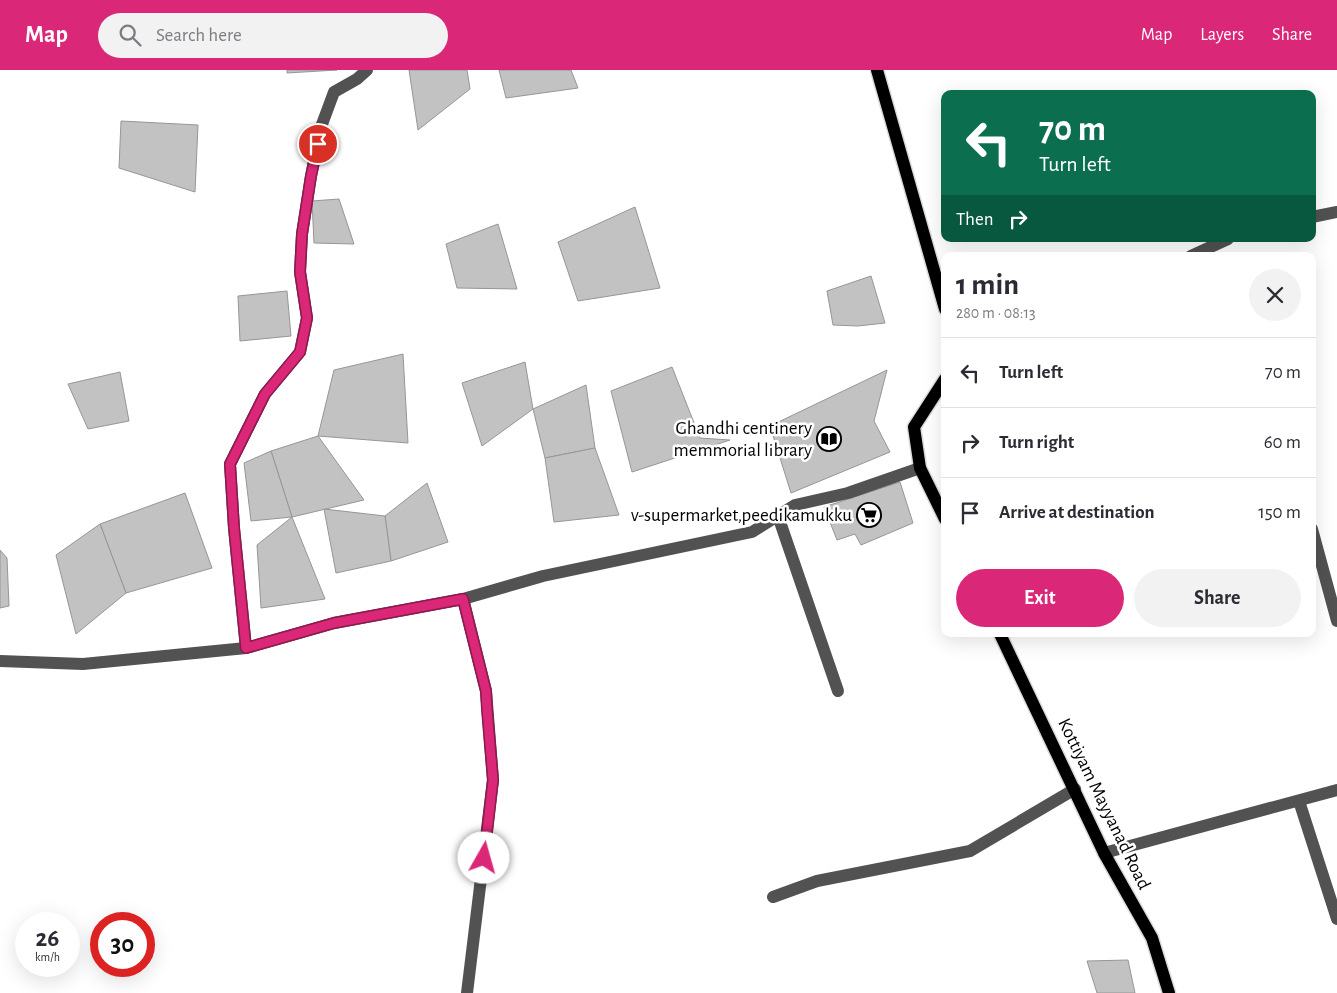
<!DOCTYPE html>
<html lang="en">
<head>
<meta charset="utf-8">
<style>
  body { margin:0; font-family:"Alegreya Sans",sans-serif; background:#f2f2f3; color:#2b2b33; height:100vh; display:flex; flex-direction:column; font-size:19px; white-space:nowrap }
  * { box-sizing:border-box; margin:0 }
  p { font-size:16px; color:#7c7c81 }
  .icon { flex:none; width:28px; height:28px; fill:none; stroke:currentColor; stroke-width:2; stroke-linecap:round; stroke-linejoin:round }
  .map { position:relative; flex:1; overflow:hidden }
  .sheet { position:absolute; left:941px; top:182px; width:375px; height:385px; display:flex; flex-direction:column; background:#fff; border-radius:10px; box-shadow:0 5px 20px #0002 }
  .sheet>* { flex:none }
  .guide { position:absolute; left:941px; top:20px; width:375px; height:152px; border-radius:10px; box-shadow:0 5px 20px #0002; background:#0b6e4f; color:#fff; overflow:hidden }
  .speed { position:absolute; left:15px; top:842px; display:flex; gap:10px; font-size:25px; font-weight:700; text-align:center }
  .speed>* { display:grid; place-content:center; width:65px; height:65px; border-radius:50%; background:#fff; box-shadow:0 5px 20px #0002; line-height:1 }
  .speed small { font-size:12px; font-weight:400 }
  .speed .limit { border:8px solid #d22; background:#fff; color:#111 }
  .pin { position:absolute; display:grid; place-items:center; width:42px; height:42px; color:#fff; margin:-21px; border:2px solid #fff; border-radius:50%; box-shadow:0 1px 5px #0007 }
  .me { position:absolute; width:55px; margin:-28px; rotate:7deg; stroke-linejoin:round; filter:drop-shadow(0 0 4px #0008) }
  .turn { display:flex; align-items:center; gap:18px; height:105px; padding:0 15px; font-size:22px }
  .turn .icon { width:65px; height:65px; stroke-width:2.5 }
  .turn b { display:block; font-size:35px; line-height:42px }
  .then { display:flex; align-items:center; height:48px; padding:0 15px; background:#0003; gap:10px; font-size:19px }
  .round { display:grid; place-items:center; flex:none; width:52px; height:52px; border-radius:26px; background:#f2f2f3 }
  .headline { display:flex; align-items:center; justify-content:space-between; height:85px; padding:0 15px }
  h1 { font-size:30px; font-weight:700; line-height:38px }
  .cta { display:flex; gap:10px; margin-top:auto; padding:10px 15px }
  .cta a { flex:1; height:58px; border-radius:30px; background:#db2777; color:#fff; font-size:20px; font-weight:700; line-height:58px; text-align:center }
  .cta a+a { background:#f2f2f3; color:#2b2b33 }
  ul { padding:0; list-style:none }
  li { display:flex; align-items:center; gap:15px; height:70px; padding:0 15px; border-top:1px solid #e1e1e2 }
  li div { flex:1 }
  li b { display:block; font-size:19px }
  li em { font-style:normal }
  header { display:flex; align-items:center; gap:30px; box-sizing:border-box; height:70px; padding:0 25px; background:#db2777; color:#fff }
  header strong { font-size:24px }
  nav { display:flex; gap:28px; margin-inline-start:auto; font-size:18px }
  .search { width:350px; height:45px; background:#f2f2f3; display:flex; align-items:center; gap:12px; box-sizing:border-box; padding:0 18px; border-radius:28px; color:#7c7c81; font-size:19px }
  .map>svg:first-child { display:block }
</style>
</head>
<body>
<header>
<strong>Map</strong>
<div class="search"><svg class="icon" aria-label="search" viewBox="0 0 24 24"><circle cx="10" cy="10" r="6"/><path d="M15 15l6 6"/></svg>Search here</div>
<nav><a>Map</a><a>Layers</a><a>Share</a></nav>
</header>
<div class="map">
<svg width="1337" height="923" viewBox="0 0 1337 923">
  <rect width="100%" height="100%" fill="#fff"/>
  <!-- building -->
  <g fill="#c2c2c2" stroke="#969696">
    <polygon points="287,0 337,0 287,3"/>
    <polygon points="409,0 467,0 470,19 418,60"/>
    <polygon points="499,0 571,0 578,18 506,28"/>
    <polygon points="121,51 198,55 195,122 119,98"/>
    <polygon points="339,129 354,174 314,173 312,131"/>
    <polygon points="635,137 660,218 578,231 558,172"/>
    <polygon points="498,154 517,219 457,218 446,174"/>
    <polygon points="871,206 885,253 858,256 833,255 827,221"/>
    <polygon points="287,221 291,266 240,271 238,226"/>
    <polygon points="403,284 408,373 318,366 334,300"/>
    <polygon points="525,292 533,339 482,376 462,313"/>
    <polygon points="672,297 700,368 730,370 632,402 611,321"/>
    <polygon points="887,300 874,351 890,382 791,423 770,356"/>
    <polygon points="120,302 129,351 88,359 68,314"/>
    <polygon points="586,315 595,378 545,388 533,339"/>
    <polygon points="318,366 364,430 292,447 271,381"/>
    <polygon points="595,378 619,445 554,452 545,388"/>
    <polygon points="271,381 292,447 251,451 244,393"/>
    <polygon points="900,412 913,453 861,475 855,464 837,470 824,437"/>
    <polygon points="427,413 448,472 391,491 385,446"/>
    <polygon points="185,423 212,498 126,523 100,454"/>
    <polygon points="324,439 385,446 391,491 336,503"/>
    <polygon points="292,447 325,529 261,538 257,475"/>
    <polygon points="100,454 126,523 76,564 56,485"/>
    <polygon points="0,480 7,488 9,536 0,538"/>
    <polygon points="1128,890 1135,923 1097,923 1087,891"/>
  </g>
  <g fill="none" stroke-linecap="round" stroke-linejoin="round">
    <defs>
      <g id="major">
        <polyline points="877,0 945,239"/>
        <polyline points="945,309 914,357 920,398 945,449"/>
        <polyline points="1000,564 1104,783 1152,868 1169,923"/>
      </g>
    </defs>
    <!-- major casing -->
    <use href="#major" stroke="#dbdbdb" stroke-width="15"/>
    <!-- minor -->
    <g stroke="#525252" stroke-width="12">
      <polyline points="1312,147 1337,142"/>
      <polyline points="1191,186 1228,169"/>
      <polyline points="778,446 838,621"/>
      <polyline points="1312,459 1337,551"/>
      <polyline points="463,529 486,621 493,710 467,923"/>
      <polyline points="246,578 234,458 230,394 265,324 300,282 307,248 300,202 302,164 311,106 321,57 334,22 357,9 367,0"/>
      <polyline points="0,591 83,594 246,578 334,553 463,529 543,506 752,462 795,435 848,423 920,398"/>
      <polyline points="1299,731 1337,849"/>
      <polyline points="1104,783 1337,720"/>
      <polyline points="773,827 817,811 970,781 1075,719"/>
    </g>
    <!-- major -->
    <use href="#major" stroke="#000" stroke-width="12"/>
  </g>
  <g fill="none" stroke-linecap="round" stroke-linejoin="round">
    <defs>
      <polyline id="route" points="318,74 311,106 302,164 300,202 307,248 300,282 265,324 230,394 234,458 246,578 334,553 463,529 486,621 487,639 493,710 484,788"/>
    </defs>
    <!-- route casing -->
    <use href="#route" stroke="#8e194d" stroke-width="12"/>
    <!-- route -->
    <use href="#route" stroke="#db2777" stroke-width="9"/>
  </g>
  <!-- icons -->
  <defs>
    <symbol id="library-ring" viewBox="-11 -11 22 22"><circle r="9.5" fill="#fff" stroke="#000" stroke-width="1.5"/><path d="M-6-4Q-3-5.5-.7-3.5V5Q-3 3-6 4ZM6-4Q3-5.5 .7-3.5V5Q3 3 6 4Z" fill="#000"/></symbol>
    <symbol id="supermarket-ring" viewBox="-11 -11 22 22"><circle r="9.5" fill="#fff" stroke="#000" stroke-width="1.5"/><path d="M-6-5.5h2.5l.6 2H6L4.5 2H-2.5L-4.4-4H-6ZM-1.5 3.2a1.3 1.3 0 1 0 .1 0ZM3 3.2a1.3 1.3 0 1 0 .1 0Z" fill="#000"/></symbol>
  </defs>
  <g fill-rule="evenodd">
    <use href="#library-ring" x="815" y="355" width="28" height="28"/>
    <use href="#supermarket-ring" x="855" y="431" width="28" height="28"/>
  </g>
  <g text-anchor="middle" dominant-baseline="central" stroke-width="5" stroke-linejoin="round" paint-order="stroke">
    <!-- poi labels -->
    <g font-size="19" fill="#000" stroke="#fff" text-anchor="end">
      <text x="812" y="358">Ghandhi centinery<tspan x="812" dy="22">memmorial library</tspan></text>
      <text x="852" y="445">v-supermarket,peedikamukku</text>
    </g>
    <!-- street labels -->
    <g font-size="19" fill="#000" stroke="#fff">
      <text transform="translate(1104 734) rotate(64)">Kottiyam Mayyanad Road</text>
    </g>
  </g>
</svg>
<div class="speed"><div>26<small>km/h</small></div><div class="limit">30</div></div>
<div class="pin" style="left:318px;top:74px;background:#d93025"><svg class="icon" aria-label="arrive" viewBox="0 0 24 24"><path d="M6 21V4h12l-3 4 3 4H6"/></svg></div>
<svg class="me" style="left:484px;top:788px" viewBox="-20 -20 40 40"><circle r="19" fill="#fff"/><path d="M0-13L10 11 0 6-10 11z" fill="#db2777"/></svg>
<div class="guide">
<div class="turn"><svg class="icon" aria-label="left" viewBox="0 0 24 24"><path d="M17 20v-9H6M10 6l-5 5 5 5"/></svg><div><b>70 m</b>Turn left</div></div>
<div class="then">Then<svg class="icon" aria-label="right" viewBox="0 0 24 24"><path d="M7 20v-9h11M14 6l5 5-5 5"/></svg></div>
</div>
<section class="sheet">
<div class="headline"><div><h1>1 min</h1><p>280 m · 08:13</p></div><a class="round"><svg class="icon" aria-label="close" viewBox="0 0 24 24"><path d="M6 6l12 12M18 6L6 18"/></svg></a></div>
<ul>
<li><svg class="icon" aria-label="left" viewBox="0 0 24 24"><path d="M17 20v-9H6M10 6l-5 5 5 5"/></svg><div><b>Turn left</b></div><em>70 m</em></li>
<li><svg class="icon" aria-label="right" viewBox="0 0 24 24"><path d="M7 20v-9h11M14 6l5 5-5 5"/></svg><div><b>Turn right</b></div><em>60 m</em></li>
<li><svg class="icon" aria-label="arrive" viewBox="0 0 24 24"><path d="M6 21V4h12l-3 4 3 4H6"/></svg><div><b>Arrive at destination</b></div><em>150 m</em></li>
</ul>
<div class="cta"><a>Exit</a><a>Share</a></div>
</section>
</div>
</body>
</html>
